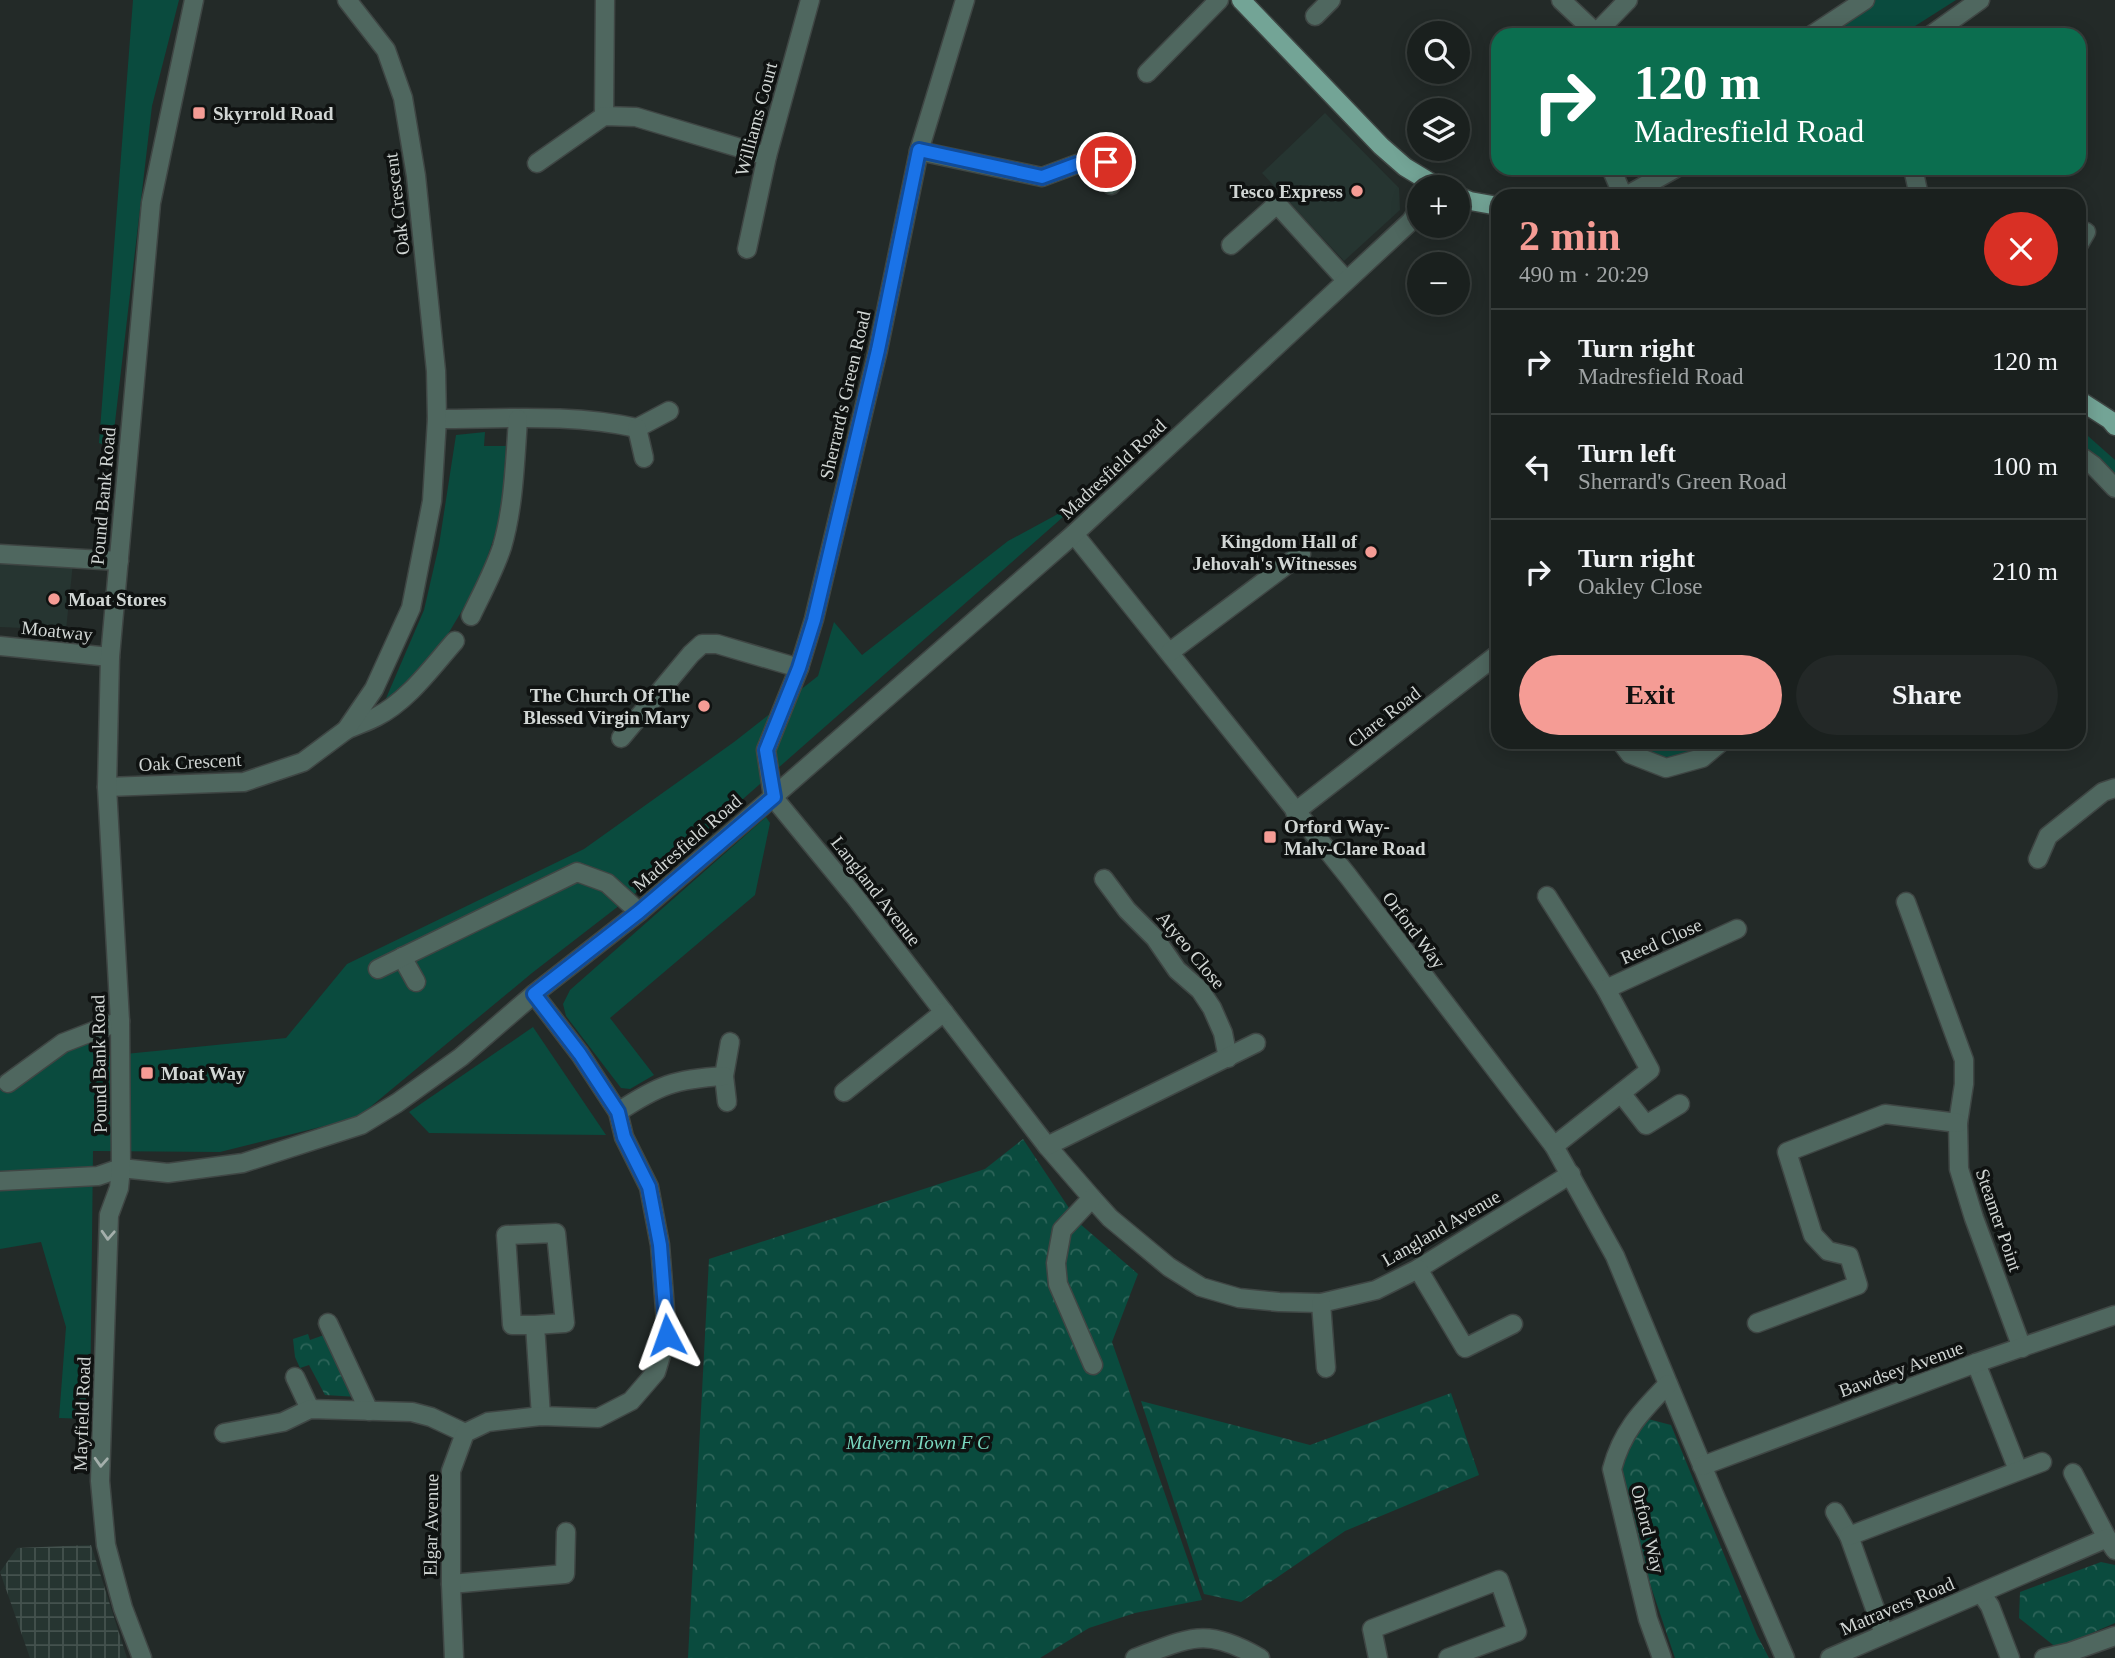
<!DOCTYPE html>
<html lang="en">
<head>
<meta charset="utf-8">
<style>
  body { margin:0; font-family:"Times New Roman",serif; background:#232827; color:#f1f3f6; height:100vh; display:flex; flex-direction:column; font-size:26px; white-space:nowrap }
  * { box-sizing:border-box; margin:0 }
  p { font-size:23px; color:#9fa3a4 }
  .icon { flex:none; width:38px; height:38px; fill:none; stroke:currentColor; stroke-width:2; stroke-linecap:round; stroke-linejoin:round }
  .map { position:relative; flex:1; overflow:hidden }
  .sheet { position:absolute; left:1491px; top:189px; width:595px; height:560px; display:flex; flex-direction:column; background:#1a201e; border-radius:21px; box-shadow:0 4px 18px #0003,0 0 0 2px #383e3c }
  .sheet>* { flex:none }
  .top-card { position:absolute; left:1491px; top:28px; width:595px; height:147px; border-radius:21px; box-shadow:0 4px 18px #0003,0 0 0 2px #383e3c; background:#0b6e4f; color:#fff; overflow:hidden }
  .fabs { position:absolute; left:1407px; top:21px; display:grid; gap:14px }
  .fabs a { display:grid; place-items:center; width:63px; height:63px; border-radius:50%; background:#1a201e; box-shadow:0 4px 18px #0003,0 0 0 2px #383e3c; font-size:35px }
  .pin { position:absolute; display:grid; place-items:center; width:60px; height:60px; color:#fff; margin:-30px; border:4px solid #fff; border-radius:50%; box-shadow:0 2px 7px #0007 }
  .me { position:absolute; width:77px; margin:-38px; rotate:356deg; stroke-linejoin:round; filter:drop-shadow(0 0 5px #0008) }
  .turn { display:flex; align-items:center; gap:24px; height:147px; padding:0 28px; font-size:32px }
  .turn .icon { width:91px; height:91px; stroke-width:2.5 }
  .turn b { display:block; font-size:49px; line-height:60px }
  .round { display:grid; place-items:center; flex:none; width:74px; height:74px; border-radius:37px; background:#232827 }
  .summary { display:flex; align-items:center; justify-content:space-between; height:119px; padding:0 28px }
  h1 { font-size:42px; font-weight:600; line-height:52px; color:#f59c95 }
  .cta { display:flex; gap:14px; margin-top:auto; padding:14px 28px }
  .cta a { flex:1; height:80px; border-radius:42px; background:#f59c95; color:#111; font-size:28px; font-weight:600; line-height:80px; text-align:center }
  .cta a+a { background:#232827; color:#f1f3f6 }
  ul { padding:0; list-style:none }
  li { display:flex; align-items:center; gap:21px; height:105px; padding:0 28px; border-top:2px solid #383e3c }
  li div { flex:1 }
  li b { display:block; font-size:26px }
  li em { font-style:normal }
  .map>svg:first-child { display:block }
</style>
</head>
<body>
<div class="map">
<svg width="2115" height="1658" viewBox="0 0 2115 1658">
  <defs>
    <pattern id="industrial-grid" width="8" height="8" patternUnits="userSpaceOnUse" patternTransform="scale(1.75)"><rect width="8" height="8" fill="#263531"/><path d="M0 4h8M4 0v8" fill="none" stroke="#44524e"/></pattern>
    <pattern id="park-crowns" width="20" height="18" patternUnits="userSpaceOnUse" patternTransform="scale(1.75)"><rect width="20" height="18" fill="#0a4b3e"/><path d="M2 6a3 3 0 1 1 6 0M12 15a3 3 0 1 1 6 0" fill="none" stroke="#2d6459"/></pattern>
  </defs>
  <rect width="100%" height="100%" fill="#232a28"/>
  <!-- built -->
  <g fill="#263531">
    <polygon points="1325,113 1399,188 1400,210 1344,261 1262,173"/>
    <polygon points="0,558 73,563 66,630 0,627"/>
  </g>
  <!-- industrial -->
  <polygon fill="url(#industrial-grid)" points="91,1545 127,1658 30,1658 0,1572 17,1548"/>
  <!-- green -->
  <g fill="#0a4b3e">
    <polygon points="133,0 179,0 152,106 112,448 99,443"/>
    <polygon points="1875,0 1956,0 1901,35 1825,35"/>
    <polygon points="2079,428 2115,460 2115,474 2079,443"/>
    <polygon points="485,432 484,446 506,446 501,516 479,582 448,634 418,670 384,703 424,610 439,545 456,435"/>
    <polygon points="1080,502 642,888 532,973 357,1118 220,1152 93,1151 90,1419 59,1418 66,1327 41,1242 0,1249 0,1076 37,1059 105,1036 105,1056 286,1038 347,964 584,849 734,742 818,676 834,622 862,655 1008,541"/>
    <path d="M1633 742H1707C1695 757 1657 762 1641 751 1637 749 1636 745 1633 742Z"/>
    <polygon points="766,817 770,823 755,895 610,1018 654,1075 630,1089 621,1088 566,1016 563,1004 570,990"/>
    <polygon points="533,1027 606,1135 429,1133 409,1112"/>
  </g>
  <!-- park -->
  <g fill="url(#park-crowns)">
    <polygon points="1023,1139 1079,1223 1138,1274 1112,1342 1202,1600 1135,1613 1089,1628 1040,1658 688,1658 709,1259 985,1169"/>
    <polygon points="308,1334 310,1340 324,1335 358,1397 325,1395 309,1365 300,1368 295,1357 293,1339"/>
    <polygon points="1451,1393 1479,1475 1345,1531 1241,1602 1204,1594 1141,1401 1310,1445"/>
    <polygon points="1648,1419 1671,1425 1757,1635 1769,1658 1675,1658 1640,1554 1618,1470 1635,1436"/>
    <polygon points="2101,1562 2115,1565 2115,1623 2057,1648 2019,1618 2020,1592"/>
  </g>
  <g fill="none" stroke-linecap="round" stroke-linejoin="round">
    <defs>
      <g id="minor">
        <polyline points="965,0 919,151 878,350 814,619 799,668 766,750 773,797 856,898 1047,1146 1092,1198 1110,1218 1169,1267 1201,1287 1239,1298 1279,1302 1321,1303 1376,1290 1418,1269 1571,1174"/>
        <polyline points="1561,0 1596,33"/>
        <polyline points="1315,16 1331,0"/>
        <polyline points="1596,33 1628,0"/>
        <polyline points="1812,35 1865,0"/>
        <polyline points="1931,35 1980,0"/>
        <polyline points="1147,73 1219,0"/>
        <polyline points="604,116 605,0"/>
        <polyline points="919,151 1042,177 1077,164 1106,162 1111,185"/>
        <polyline points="537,163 604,116 636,117 767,156"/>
        <polyline points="1611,168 1623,196"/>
        <polyline points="1913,168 1919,196"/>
        <polyline points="1626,196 1676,168"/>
        <polyline points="2079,244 2086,232"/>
        <polyline points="1231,245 1277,204 1346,280"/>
        <polyline points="747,249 767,156 810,0"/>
        <path d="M437 419C503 419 572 413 637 428L669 411"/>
        <polyline points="637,428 644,458"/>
        <polyline points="2079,455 2093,465 2115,488"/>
        <polyline points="1074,534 1348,876 1554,1146 1615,1256 1714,1494 1785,1658"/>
        <polyline points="0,554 119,561"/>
        <path d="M471 616C482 593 494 571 502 547 514 506 515 461 518 419"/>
        <polyline points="0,646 110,657"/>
        <polyline points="1170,652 1301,554"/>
        <path d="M346 730C356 725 367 722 376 717 408 701 432 667 455 641"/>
        <polyline points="621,738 691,654 702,644 717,644 799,668"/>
        <polyline points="1621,742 1630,754 1666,768 1702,758 1721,742"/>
        <polyline points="107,787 244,782 303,762 346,730 374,689 411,608 432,501 437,419 436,371 416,176 403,98 386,50 347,0"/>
        <polyline points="1295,812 1498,654"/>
        <polyline points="2038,859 2048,836 2103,792 2115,788"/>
        <polyline points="1104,879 1127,910 1155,938 1177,970 1200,990 1212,1008 1223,1033 1228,1058"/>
        <polyline points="1547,896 1606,989"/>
        <polyline points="1906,902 1964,1060 1964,1084 1958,1123 1959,1169 1974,1218 2022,1348"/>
        <polyline points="402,957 416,982"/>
        <polyline points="378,969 577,872 607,883 639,912"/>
        <polyline points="8,1083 63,1043 120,1021"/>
        <polyline points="844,1092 944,1012"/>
        <polyline points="1621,1093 1646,1125 1680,1104"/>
        <polyline points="727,1102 724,1076 730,1042"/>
        <path d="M618 1112C659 1085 675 1079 724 1076"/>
        <polyline points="1047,1146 1256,1043"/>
        <polyline points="1554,1146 1650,1070 1606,989 1737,929"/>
        <polyline points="0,1181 98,1176 121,1168 168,1173 243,1163 361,1125 397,1103 461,1057 534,994 639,912 773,797 1074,534 1411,221 1419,208"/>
        <polyline points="1092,1198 1062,1230 1056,1263 1058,1284 1093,1365"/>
        <polyline points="1418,1269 1465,1348 1513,1324"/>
        <polyline points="1321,1303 1326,1368"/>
        <polyline points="328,1323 369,1411"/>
        <polyline points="1757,1323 1858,1285 1849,1256 1828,1251 1813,1235 1787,1152 1885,1114 1958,1123"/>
        <polyline points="535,1325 512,1325 506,1235 556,1233 565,1323 535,1325 541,1416"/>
        <polyline points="1976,1363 2018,1470"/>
        <polyline points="295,1377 310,1409"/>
        <polyline points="224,1433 283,1422 310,1409 412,1412 431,1417 465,1433"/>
        <polyline points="1702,1466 1976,1363 2115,1315"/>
        <polyline points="2073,1473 2107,1538"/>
        <polyline points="1835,1512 1849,1536 1884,1634"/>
        <polyline points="1849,1536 2042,1462"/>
        <polyline points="451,1584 565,1574 566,1532"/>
        <polyline points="1981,1593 1990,1606 2010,1658"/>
        <polyline points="142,1658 123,1608 106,1545 100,1481 109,1215 119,1188 121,1168 120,1021 107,787 110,657 151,203 194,0"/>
        <polyline points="454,1658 451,1584 451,1471 465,1433 488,1422 541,1416 598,1418 631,1401 656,1372 667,1335 660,1245 649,1187 624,1137 618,1112 580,1054 534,994"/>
        <path d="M1135 1658C1190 1638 1205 1626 1260 1658"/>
        <polyline points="1378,1658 1372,1629 1499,1580 1517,1632 1448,1658"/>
        <path d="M1662 1658 1648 1619 1612 1469C1622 1431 1641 1412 1668 1384"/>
        <polyline points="1830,1658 2107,1538 2115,1550"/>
        <polyline points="2044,1658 2070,1652 2115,1636"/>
      </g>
      <g id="major">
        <polyline points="1241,0 1381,146 1405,167 1438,187"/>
        <polyline points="1458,196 1470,201 1498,206"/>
        <polyline points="2079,400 2110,420 2115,426"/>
      </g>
    </defs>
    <!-- minor casing -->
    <use href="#minor" stroke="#3f4644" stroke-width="21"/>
    <!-- major casing -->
    <use href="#major" stroke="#3f4644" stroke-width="21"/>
    <!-- minor -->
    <use href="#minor" stroke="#4f675f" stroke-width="18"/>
    <!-- major -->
    <use href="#major" stroke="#73a496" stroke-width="18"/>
  </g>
  <!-- one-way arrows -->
  <defs><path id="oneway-chevron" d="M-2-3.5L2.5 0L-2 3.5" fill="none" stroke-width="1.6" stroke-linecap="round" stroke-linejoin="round" transform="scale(1.75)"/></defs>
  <g stroke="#a4afab">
    <use href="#oneway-chevron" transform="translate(108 1235) rotate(93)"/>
    <use href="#oneway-chevron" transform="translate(101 1462) rotate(93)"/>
  </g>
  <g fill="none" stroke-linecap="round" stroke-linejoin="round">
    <defs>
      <polyline id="route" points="667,1335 660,1245 649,1187 624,1137 618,1112 580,1054 534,994 639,912 774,797 766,750 799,668 814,620 878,350 919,150 1042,177 1077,164 1106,162"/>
    </defs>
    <!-- route casing -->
    <use href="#route" stroke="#114b97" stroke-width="18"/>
    <!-- route -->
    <use href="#route" stroke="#1a73e8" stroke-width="12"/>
  </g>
  <!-- markers -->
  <g fill="#f59c95" stroke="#0f1211" stroke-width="2.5">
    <rect x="192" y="106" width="14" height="14" rx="3.5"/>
    <circle cx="1357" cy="191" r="7"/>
    <circle cx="1371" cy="552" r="7"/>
    <circle cx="54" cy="599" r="7"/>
    <circle cx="704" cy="706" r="7"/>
    <rect x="1263" y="830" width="14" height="14" rx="3.5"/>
    <rect x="140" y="1066" width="14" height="14" rx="3.5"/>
  </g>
  <g text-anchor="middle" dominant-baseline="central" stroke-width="7" stroke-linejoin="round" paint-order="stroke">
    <!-- poi labels -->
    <g font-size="19" font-weight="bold" fill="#d1d6d4" stroke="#0f1211" text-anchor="start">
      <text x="213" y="113">Skyrrold Road</text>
      <text x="1343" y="191" text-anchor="end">Tesco Express</text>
      <text x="1357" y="541" text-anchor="end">Kingdom Hall of<tspan x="1357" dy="22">Jehovah's Witnesses</tspan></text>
      <text x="68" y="599">Moat Stores</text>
      <text x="690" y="695" text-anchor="end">The Church Of The<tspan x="690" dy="22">Blessed Virgin Mary</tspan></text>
      <text x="1284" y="826">Orford Way-<tspan x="1284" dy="22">Malv-Clare Road</tspan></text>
      <text x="161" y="1073">Moat Way</text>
    </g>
    <!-- street labels -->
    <g font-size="19" fill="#d1d6d4" stroke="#0f1211">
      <text transform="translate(756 119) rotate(-75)">Williams Court</text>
      <text transform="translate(397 204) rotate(-97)">Oak Crescent</text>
      <text transform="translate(845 395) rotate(-77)">Sherrard's Green Road</text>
      <text transform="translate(1113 469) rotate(-43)">Madresfield Road</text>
      <text transform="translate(103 496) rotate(-85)">Pound Bank Road</text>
      <text transform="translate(57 631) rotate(6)">Moatway</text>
      <text transform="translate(1384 717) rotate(-38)">Clare Road</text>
      <text transform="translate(190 762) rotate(-3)">Oak Crescent</text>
      <text transform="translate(687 843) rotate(-41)">Madresfield Road</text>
      <text transform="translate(876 891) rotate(52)">Langland Avenue</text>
      <text transform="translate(1414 930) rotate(53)">Orford Way</text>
      <text transform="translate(1661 941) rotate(-24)">Reed Close</text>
      <text transform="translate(1191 950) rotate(50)">Atyeo Close</text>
      <text transform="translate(99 1064) rotate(-91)">Pound Bank Road</text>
      <text transform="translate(1999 1220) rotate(71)">Steamer Point</text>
      <text transform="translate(1441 1228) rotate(-30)">Langland Avenue</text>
      <text transform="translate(1901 1369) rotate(-20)">Bawdsey Avenue</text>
      <text transform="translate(82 1414) rotate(-88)">Mayfield Road</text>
      <text transform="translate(431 1525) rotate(-89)">Elgar Avenue</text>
      <text transform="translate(1648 1529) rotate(76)">Orford Way</text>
      <text transform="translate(1897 1606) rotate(-23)">Matravers Road</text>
    </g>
    <!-- park labels -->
    <g font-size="19" font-style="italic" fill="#7bd9c0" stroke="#0f1211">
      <text x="918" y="1442">Malvern Town F C</text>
    </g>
  </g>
</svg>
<div class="fabs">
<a><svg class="icon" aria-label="search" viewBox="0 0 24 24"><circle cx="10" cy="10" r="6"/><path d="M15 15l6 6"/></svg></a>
<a><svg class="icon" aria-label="layers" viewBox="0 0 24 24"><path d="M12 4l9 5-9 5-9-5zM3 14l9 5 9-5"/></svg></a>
<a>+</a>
<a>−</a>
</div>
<div class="pin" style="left:1106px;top:162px;background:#d93025"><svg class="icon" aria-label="arrive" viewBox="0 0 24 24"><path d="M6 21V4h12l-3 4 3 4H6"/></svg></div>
<svg class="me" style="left:667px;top:1335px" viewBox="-20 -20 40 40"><path d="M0-17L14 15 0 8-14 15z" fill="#1a73e8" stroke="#fff" stroke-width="4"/></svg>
<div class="top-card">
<div class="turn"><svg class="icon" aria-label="right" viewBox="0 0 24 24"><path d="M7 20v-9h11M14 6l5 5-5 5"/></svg><div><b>120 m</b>Madresfield Road</div></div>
</div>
<section class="sheet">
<div class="summary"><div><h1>2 min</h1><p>490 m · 20:29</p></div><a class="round" style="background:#d93025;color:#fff"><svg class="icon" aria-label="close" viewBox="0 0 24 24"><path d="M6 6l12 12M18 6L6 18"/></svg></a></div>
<ul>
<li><svg class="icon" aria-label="right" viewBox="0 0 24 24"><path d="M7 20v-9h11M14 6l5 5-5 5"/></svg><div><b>Turn right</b><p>Madresfield Road</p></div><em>120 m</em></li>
<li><svg class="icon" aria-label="left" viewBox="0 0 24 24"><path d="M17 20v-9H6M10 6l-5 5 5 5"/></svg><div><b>Turn left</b><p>Sherrard's Green Road</p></div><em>100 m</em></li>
<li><svg class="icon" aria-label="right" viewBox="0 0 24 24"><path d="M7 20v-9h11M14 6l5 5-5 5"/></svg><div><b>Turn right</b><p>Oakley Close</p></div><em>210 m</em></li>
</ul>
<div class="cta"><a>Exit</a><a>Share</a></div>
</section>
</div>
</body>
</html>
